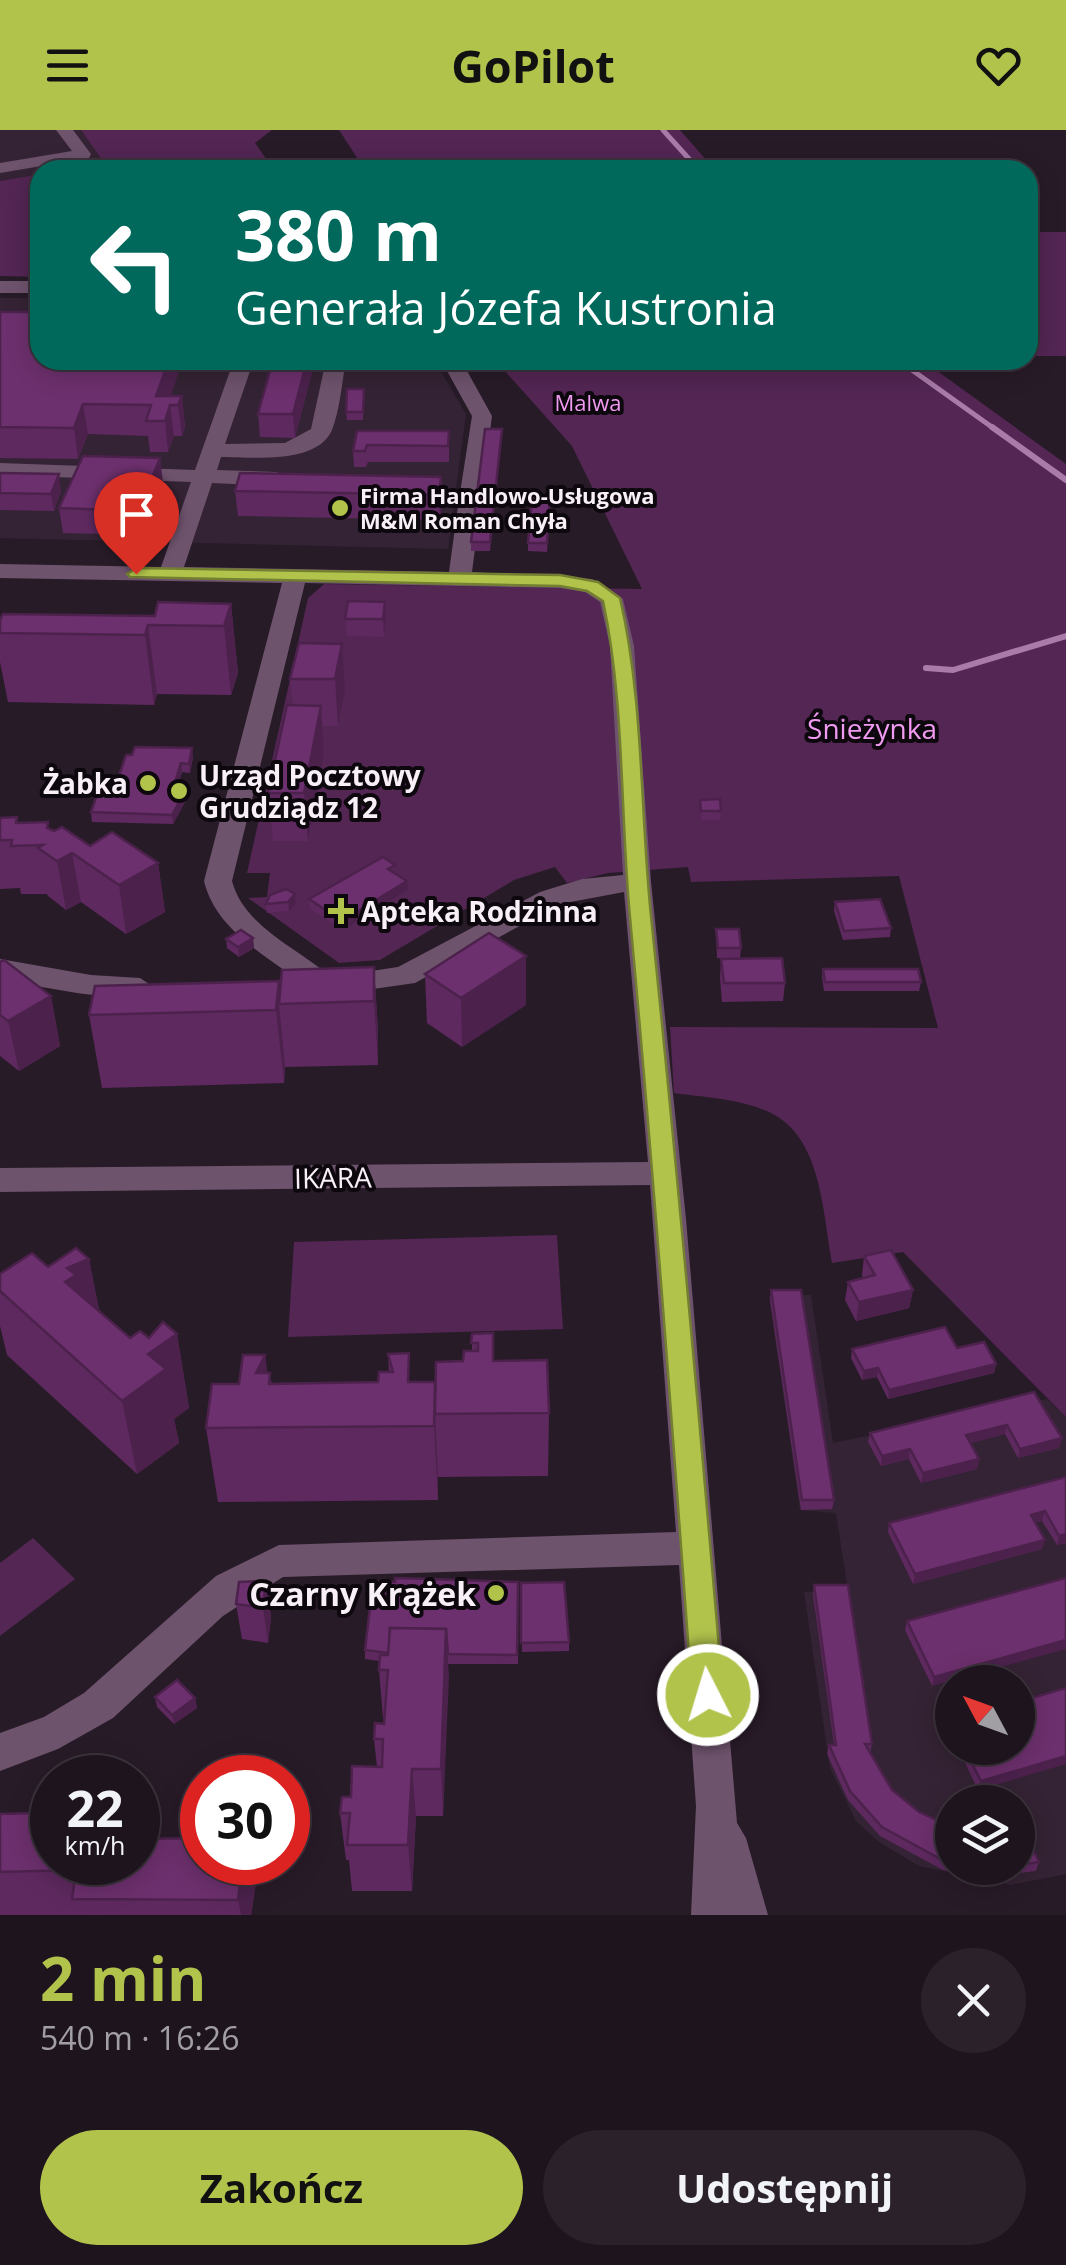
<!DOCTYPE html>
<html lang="pl">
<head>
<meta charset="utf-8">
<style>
  body { margin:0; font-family:"Open Sans",sans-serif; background:#2b212b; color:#f1f3f6; height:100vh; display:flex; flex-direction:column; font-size:38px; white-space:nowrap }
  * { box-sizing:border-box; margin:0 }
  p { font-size:32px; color:#a19ea4 }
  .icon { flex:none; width:55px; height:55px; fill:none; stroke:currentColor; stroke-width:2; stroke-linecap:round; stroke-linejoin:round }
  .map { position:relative; height:1785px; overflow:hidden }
  .details { display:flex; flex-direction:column; background:#1e141e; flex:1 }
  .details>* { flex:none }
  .hud { position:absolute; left:30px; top:30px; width:1008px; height:210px; border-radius:30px; box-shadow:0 5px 25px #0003,0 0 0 2px #3c333c; background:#00695c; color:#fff; overflow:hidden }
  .needle { width:65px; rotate:311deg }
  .tools { position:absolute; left:935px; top:1535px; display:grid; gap:20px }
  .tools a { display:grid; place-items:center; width:100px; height:100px; border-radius:50%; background:#1e141e; box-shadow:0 5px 25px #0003,0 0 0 2px #3c333c; font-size:50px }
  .speed { position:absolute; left:30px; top:1625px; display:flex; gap:20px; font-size:50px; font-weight:700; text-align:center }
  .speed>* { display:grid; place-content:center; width:130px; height:130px; border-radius:50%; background:#1e141e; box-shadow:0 5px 25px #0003,0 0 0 2px #3c333c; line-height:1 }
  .speed small { font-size:25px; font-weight:400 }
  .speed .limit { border:15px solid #d22; background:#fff; color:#111 }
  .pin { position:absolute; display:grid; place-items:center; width:85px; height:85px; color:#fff; margin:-102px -42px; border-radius:50% 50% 50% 0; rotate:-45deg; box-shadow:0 0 10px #0007 }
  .pin .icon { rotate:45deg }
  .me { position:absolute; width:110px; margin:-55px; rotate:355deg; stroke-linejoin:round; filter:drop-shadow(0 0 8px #0008) }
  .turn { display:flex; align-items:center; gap:35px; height:210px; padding:0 40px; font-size:45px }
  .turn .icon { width:130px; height:130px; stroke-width:2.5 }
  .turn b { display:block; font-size:70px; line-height:85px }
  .round { display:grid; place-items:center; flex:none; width:105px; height:105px; border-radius:52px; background:#2b212b }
  .summary { display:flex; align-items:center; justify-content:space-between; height:170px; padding:0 40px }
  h1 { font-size:60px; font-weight:700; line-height:75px; color:#b2c34c }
  .primary-button { display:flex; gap:20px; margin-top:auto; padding:20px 40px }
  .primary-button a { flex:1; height:115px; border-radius:60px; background:#b2c34c; color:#111; font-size:40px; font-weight:700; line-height:115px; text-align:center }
  .primary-button a+a { background:#2b212b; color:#f1f3f6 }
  header { display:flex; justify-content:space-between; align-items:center; height:130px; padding:0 40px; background:#b2c34c; color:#111; font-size:45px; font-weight:700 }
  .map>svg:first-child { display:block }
</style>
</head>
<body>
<header><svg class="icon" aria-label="menu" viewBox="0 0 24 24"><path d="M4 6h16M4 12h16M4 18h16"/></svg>GoPilot<svg class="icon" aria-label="heart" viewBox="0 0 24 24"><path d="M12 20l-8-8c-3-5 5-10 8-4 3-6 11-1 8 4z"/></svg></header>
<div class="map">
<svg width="1066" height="1785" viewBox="0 0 1066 1785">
  <rect width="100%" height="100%" fill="#281b28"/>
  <!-- built -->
  <g fill="#342334" fill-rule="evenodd">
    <polygon points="0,0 81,0 106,34 40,40 40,44 0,51"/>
    <polygon points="0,168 40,168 40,230 434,230 466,284 448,419 0,408"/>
    <path d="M811 1165 833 1313 1047 1269 1066 1287V1744L1011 1755 919 1736 879 1712 856 1691 830 1638 804 1462 848 1461 836 1383 800 1380 769 1166ZM952 1552H1018V1618H952ZM952 1672H1018V1738H952Z"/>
  </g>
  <!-- green -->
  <g fill="#532653">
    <polygon points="81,0 272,0 255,13 274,40 69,40 105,34"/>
    <polygon points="339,0 680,0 715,40 365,40"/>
    <polygon points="40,44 40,147 0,146 0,51"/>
    <rect x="1028" y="102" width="38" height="124"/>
    <path d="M495 230H922L1066 334V1287L903 1122 832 1133C824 1091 822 1023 786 993 758 969 708 968 674 963L670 897 938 898 899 746 691 752 688 737 608 743 567 753 555 737 514 750 380 830 339 833 248 768 267 767 270 743H247L308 468 324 454 642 459 572 316Z"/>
    <polygon points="557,1105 563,1199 288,1207 294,1112"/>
    <polygon points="33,1408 75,1449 0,1506 0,1433"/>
  </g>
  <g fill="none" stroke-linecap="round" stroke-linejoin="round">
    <!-- stream-far1 -->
    <g stroke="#aa7ba9" stroke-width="5">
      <polyline points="663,0 699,40"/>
      <polyline points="898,230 996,300"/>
    </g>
    <!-- stream -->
    <g stroke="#aa7ba9" stroke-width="6">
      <polyline points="992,297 1066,350"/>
      <polyline points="926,538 953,540 1066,506"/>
    </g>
    <!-- minor -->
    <g fill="#6e536d" fill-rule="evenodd">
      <polygon points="56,0 73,0 91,24 89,28 0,43 0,33 72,21"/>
      <rect x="0" y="151" width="40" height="12"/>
      <path d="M326 230H346C342 252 340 279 332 300 317 335 251 327 221 327L217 340 276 342 287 349 276 356 212 353 184 437 449 442 458 376 400 370 389 363 400 356 460 363 472 286 441 230H461L492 286 472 442 592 449 623 469 634 516 651 752 686 1089 737 1693 746 1708 768 1785H691L696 1676 679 1435 283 1447 223 1486 113 1588 58 1619 0 1641V1603L44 1587 84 1563 216 1446 279 1415 676 1402 650 1055 0 1062V1038L648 1032 624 762 560 774 415 853 324 866 314 863C275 829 217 805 204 751L282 453 0 448V434L161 437 191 352 0 345V333L195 340 230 241 240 235 250 241 225 314 285 313 311 299ZM305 453 560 458 585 462 600 472 610 516 623 745 582 749 540 762 398 837 331 847C298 818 244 797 232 751Z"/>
      <path d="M0 829 91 845 140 848 155 858C140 881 27 853 0 849Z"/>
    </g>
  </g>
  <!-- wall -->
  <g fill="#5e295f">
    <polygon points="0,182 170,266 182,266 185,297 182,306 174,306 168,322 150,322 148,306 88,304 78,329 0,328"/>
    <polygon points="240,230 315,230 295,308 260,307 258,284 273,231"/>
    <polygon points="364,259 363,290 347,290 346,282"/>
    <polygon points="502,299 490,421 471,421 471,412"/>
    <polygon points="357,301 449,301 449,332 368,332 366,337 354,337 353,321"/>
    <polygon points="0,343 61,361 54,381 0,380"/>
    <polygon points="441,347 442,371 440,390 238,386 235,361"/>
    <polygon points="163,352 142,405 63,403 59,378"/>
    <polygon points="550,367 547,422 528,421 528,413"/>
    <polygon points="231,474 238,543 231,565 157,564 154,575 8,572 0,532 0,490 155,486"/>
    <polygon points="345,489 386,489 384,507 347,506"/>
    <polygon points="299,513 345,560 338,596 322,596 324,623 308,711 273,711 268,663 293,575 290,549"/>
    <polygon points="193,627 190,643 182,642 176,662 184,663 185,672 173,694 92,692 91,682 114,661"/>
    <polygon points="700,670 721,681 720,690 701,690"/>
    <polygon points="17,687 18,693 50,699 90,716 158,733 165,782 126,804 81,772 66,780 48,766 47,764 21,764 20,758 0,759 0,688"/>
    <polygon points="395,743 408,760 343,800 310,779 309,769"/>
    <polygon points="295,764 296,774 289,781 267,783 266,774"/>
    <polygon points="835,772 891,798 890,807 843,810 834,781"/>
    <polygon points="716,799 741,818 740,828 717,828"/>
    <polygon points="253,808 254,818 239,827 227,818 226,809"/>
    <polygon points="526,826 526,875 462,917 427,893 425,844"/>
    <polygon points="721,829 785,853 783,871 722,872 720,848"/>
    <polygon points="0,832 51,866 60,916 19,941 0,926"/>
    <polygon points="374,837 378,901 378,935 285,937 284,953 102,958 89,885 280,862"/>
    <polygon points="823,839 921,852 919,861 824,861 822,848"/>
    <polygon points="864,1126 913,1160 909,1178 856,1191 845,1170 848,1152 863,1148 862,1145"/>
    <polygon points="89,1129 99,1182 130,1208 149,1208 177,1204 189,1278 174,1289 179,1313 137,1344 7,1225 0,1196 0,1144"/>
    <polygon points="771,1160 834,1370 832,1379 801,1380 770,1170"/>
    <polygon points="472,1204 494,1231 549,1283 548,1346 438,1347 438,1370 218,1372 206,1298 239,1254 265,1225 267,1243 272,1253 378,1252 389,1242 388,1224 411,1252 435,1252 463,1231 472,1221"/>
    <polygon points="957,1218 996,1234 994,1243 888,1269 877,1247 862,1250 851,1228 852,1219"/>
    <polygon points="1034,1262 1062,1308 1059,1318 1018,1328 1005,1304 970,1313 979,1329 977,1339 921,1353 909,1329 881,1336 868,1312 870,1303"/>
    <polygon points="1066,1347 1066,1413 1057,1415 1042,1391 1035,1392 1042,1419 913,1454 888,1402 889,1393"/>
    <polygon points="1066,1448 932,1556 905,1500 907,1491"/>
    <polygon points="266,1451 271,1487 268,1513 242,1509 236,1474"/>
    <polygon points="518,1452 518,1534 448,1534 443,1686 416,1686 412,1761 352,1761 349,1730 346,1730 340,1683 351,1667 377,1637 374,1609 384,1594 384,1588 383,1588 379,1540 379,1531 365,1529 365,1520"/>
    <polygon points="521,1453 569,1512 569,1521 522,1522"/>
    <polygon points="814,1455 872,1614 870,1623 892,1660 919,1682 952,1697 952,1738 1018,1738 1018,1700 1039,1732 1036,1741 989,1747 943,1740 880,1706 848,1670 827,1624 829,1615 834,1615 813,1465"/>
    <polygon points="155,1567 195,1568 197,1578 174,1594 157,1577"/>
    <polygon points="958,1618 1018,1618 978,1660"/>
    <polygon points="0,1684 52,1732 252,1732 256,1753 251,1785 0,1785"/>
  </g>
  <!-- shaded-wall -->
  <g fill="#4c224d">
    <polygon points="169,230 183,230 162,291 156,266"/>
    <polygon points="307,230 315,230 295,308 293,284"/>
    <polygon points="182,266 185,297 182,306 178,275"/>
    <polygon points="83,274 88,304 78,329 74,298"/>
    <polygon points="170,275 174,306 168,322 165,291"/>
    <polygon points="160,328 163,352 142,405 139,381"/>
    <polygon points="59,344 61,361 54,381 51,364"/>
    <polygon points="441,347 442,371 440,390 439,365"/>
    <polygon points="385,472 386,489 384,507 383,489"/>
    <polygon points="231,474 238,543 231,565 224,496"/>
    <polygon points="148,495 157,564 154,575 145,505"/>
    <polygon points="342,514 345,560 338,596 335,549"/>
    <polygon points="321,576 324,623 308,711 304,663"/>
    <polygon points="192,618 193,627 190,643 189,634"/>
    <polygon points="181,633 182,642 174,671 172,662"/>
    <polygon points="184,663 185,672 173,694 172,685"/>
    <polygon points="72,723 81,772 66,780 57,731"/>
    <polygon points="158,733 165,782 126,804 119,755"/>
    <polygon points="407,751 408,760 343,800 342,791"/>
    <polygon points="295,764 296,774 289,781 288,772"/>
    <polygon points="253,808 254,818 239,827 238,817"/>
    <polygon points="526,826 526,875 462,917 461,868"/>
    <polygon points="374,837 378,901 378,935 374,871"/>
    <polygon points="279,851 281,874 279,874 285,937 284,953 276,880"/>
    <polygon points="51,866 60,916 19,941 8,891"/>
    <polygon points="89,1129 104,1203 65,1152 67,1138"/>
    <polygon points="913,1160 909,1178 856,1191 859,1172"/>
    <polygon points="177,1204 189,1278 174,1289 179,1313 137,1344 122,1271 148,1224"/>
    <polygon points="265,1225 274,1298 256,1243"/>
    <polygon points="996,1234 994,1243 888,1269 889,1260"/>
    <polygon points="878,1238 877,1247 862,1250 864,1241"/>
    <polygon points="435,1284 438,1347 438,1370 434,1296"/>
    <polygon points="1007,1295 1005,1304 964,1315 966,1305"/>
    <polygon points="1062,1308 1059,1318 1018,1328 1020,1319"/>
    <polygon points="910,1319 909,1329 881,1336 882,1326"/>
    <polygon points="979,1329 977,1339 921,1353 923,1343"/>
    <polygon points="1045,1381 1042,1391 1028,1394 1031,1385"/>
    <polygon points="1066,1404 1066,1413 1057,1415 1059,1406"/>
    <polygon points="1045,1410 1042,1419 913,1454 915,1444"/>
    <polygon points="266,1451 271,1487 268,1513 263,1478"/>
    <polygon points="446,1499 449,1547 443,1686 441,1639"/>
    <polygon points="1066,1510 1066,1519 932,1556 934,1547"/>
    <polygon points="195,1568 197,1578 174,1594 172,1585"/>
    <polygon points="1066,1626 1066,1634 978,1660 981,1651"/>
    <polygon points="412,1639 416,1686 412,1761 408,1715"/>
    <polygon points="243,1732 252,1732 256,1753 251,1785 241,1785 238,1770"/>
  </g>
  <!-- building -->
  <g fill="#6d306e" stroke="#4c224d" stroke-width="2.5">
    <polygon points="0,182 40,182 40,230 169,230 156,266 182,266 178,275 170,275 165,291 146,291 151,275 83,274 74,298 0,297"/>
    <polygon points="273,230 307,230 293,284 258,284"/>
    <polygon points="347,259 364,259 363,282 346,282"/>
    <polygon points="485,299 502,299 490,412 471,412"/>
    <polygon points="357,301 449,301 448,316 367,315 365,321 353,321"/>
    <polygon points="83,326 160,328 139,381 59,378"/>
    <polygon points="0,343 59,344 51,364 0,363"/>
    <polygon points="240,343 441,347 439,365 235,361"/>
    <polygon points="532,367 550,367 547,413 528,413"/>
    <polygon points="348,471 385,472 383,489 345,489"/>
    <polygon points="158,472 231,474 224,496 148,495 145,505 0,503 0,490 3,484 155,486"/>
    <polygon points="299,513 342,514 335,549 290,549"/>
    <polygon points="287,575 321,576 304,663 268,663"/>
    <polygon points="135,617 192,618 189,634 181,633 172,662 184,663 172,685 91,682 97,665 114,661 126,625 132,625"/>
    <polygon points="720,669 721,681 701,681 700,670"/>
    <polygon points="17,687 16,693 48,692 47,698 54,701 62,697 90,716 112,702 158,733 119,755 72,723 57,731 38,718 43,715 11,716 12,710 0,710 0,688"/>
    <polygon points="383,727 395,735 388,739 407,751 342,791 309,769"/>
    <polygon points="286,759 295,764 288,772 266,774 270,765"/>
    <polygon points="880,769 891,798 844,801 835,772"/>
    <polygon points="716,799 739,799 741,818 718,818"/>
    <polygon points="241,800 253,808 238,817 226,809"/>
    <polygon points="489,803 526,826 461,868 425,844"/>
    <polygon points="782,828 785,853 724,853 721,829"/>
    <polygon points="4,830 51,866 8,891 0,885 0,832"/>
    <polygon points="374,837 374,871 279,874 282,840"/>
    <polygon points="823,839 918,839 921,852 825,852"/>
    <polygon points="279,851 276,880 89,885 95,856"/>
    <polygon points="76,1118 89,1129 67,1138 76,1145 65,1152 130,1208 140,1201 149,1208 163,1192 177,1204 148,1224 166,1239 122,1271 0,1161 0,1144 32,1123 48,1137"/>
    <polygon points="891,1120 913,1160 859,1172 848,1152 875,1145 864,1126"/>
    <polygon points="771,1160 801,1160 834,1370 802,1370"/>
    <polygon points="945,1197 957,1218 984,1212 996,1234 889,1260 878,1238 864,1241 852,1219"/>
    <polygon points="493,1203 493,1231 547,1230 549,1283 435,1284 436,1232 463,1231 464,1221 478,1221 478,1213 471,1213 472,1204"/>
    <polygon points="409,1223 408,1252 435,1252 434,1296 206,1298 212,1254 239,1254 243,1225 265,1225 256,1243 270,1243 269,1254 378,1252 379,1242 393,1242 388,1224"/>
    <polygon points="1034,1262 1062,1308 1020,1319 1007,1295 966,1305 979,1329 923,1343 910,1319 882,1326 870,1303"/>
    <polygon points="1066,1347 1066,1404 1059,1406 1045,1381 1031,1385 1045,1410 915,1444 889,1393"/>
    <polygon points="395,1448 518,1452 517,1525 448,1524 446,1499 390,1498 389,1523 365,1520 373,1451 395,1452"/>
    <polygon points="1066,1448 1066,1510 934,1547 907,1491"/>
    <polygon points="266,1451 263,1478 236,1474 239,1452"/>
    <polygon points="564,1452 569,1512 521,1513 521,1453"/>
    <polygon points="814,1455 848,1455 872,1614 865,1614 892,1660 919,1682 952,1697 952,1733 946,1732 882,1697 850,1661 829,1615 836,1615"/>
    <polygon points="390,1498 446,1499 441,1639 412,1639 408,1715 347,1715 350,1683 340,1683 342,1667 351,1667 352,1636 382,1637 383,1609 374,1609 375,1593 384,1594 388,1540 379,1540 380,1525 388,1525"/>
    <polygon points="177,1550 195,1568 172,1585 155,1567"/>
    <polygon points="1066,1558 1066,1626 981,1651 964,1618 1018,1618 1018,1572"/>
    <polygon points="36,1675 52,1675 52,1732 138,1732 138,1709 196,1708 197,1700 202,1699 202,1732 243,1732 238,1770 72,1769 76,1740 0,1742 0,1684 35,1683"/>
    <polygon points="1023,1699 1039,1732 1018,1735 1018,1700"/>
  </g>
  <!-- route -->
  <path fill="#b2c34c" stroke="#747f31" stroke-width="2.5" d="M136 438 560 445 598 452 620 468C644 572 640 680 651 786 678 1045 701 1305 723 1565L718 1575 708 1579 697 1575 692 1565C673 1306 654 1047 630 787 620 683 625 574 603 471L587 461 560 456 130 447 127 444Z"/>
  <!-- markers -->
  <g fill="#b2c34c" stroke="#0d080d" stroke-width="4">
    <circle cx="340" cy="378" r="10"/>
    <circle cx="148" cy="653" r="10"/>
    <circle cx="179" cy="661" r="10"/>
    <path d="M336 766h10v10h10v10h-10v10h-10v-10h-10v-10h10z"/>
    <circle cx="496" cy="1463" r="10"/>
  </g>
  <g text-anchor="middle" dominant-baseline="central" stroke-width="8" stroke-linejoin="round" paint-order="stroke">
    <!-- far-park labels -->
    <g font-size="22" fill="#f09af1" stroke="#0d080d">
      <text x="588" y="272">Malwa</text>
    </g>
    <!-- far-poi labels -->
    <g font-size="22" font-weight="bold" fill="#f8eff7" stroke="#0d080d" text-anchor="start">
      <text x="360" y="365">Firma Handlowo-Usługowa<tspan x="360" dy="25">M&amp;M Roman Chyła</tspan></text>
    </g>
    <!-- park labels -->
    <g font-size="28" fill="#f09af1" stroke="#0d080d">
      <text x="872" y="598">Śnieżynka</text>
    </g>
    <!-- poi labels -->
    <g font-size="28" font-weight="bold" fill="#f8eff7" stroke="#0d080d" text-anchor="start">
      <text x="199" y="645">Urząd Pocztowy<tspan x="199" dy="32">Grudziądz 12</tspan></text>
      <text x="128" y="653" text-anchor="end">Żabka</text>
      <text x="361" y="781">Apteka Rodzinna</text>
    </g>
    <!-- street labels -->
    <g font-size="28" fill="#f8eff7" stroke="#0d080d">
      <text transform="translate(333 1047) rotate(-1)">IKARA</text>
    </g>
    <!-- near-poi labels -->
    <g font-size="32" font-weight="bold" fill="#f8eff7" stroke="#0d080d" text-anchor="end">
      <text x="476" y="1463">Czarny Krążek</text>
    </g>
  </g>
</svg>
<div class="tools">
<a><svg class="needle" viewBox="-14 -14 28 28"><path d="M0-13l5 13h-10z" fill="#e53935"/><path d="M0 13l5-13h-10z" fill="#a19ea4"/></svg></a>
<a><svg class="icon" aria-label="layers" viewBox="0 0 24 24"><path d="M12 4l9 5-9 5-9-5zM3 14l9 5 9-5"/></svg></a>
</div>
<div class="speed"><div>22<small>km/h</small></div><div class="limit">30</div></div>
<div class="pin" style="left:136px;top:444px;background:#d93025"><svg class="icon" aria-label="arrive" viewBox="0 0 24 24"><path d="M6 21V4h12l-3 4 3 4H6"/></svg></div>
<svg class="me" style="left:708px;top:1565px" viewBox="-20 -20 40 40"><circle r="17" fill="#b2c34c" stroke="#fff" stroke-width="3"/><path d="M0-11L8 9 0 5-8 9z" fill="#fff"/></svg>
<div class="hud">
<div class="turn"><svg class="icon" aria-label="left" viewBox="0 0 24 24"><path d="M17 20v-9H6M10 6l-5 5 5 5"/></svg><div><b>380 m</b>Generała Józefa Kustronia</div></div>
</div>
</div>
<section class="details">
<div class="summary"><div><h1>2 min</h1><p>540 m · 16:26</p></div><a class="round"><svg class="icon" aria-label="close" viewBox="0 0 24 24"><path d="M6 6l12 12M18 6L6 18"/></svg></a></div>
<div class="primary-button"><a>Zakończ</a><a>Udostępnij</a></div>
</section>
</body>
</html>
